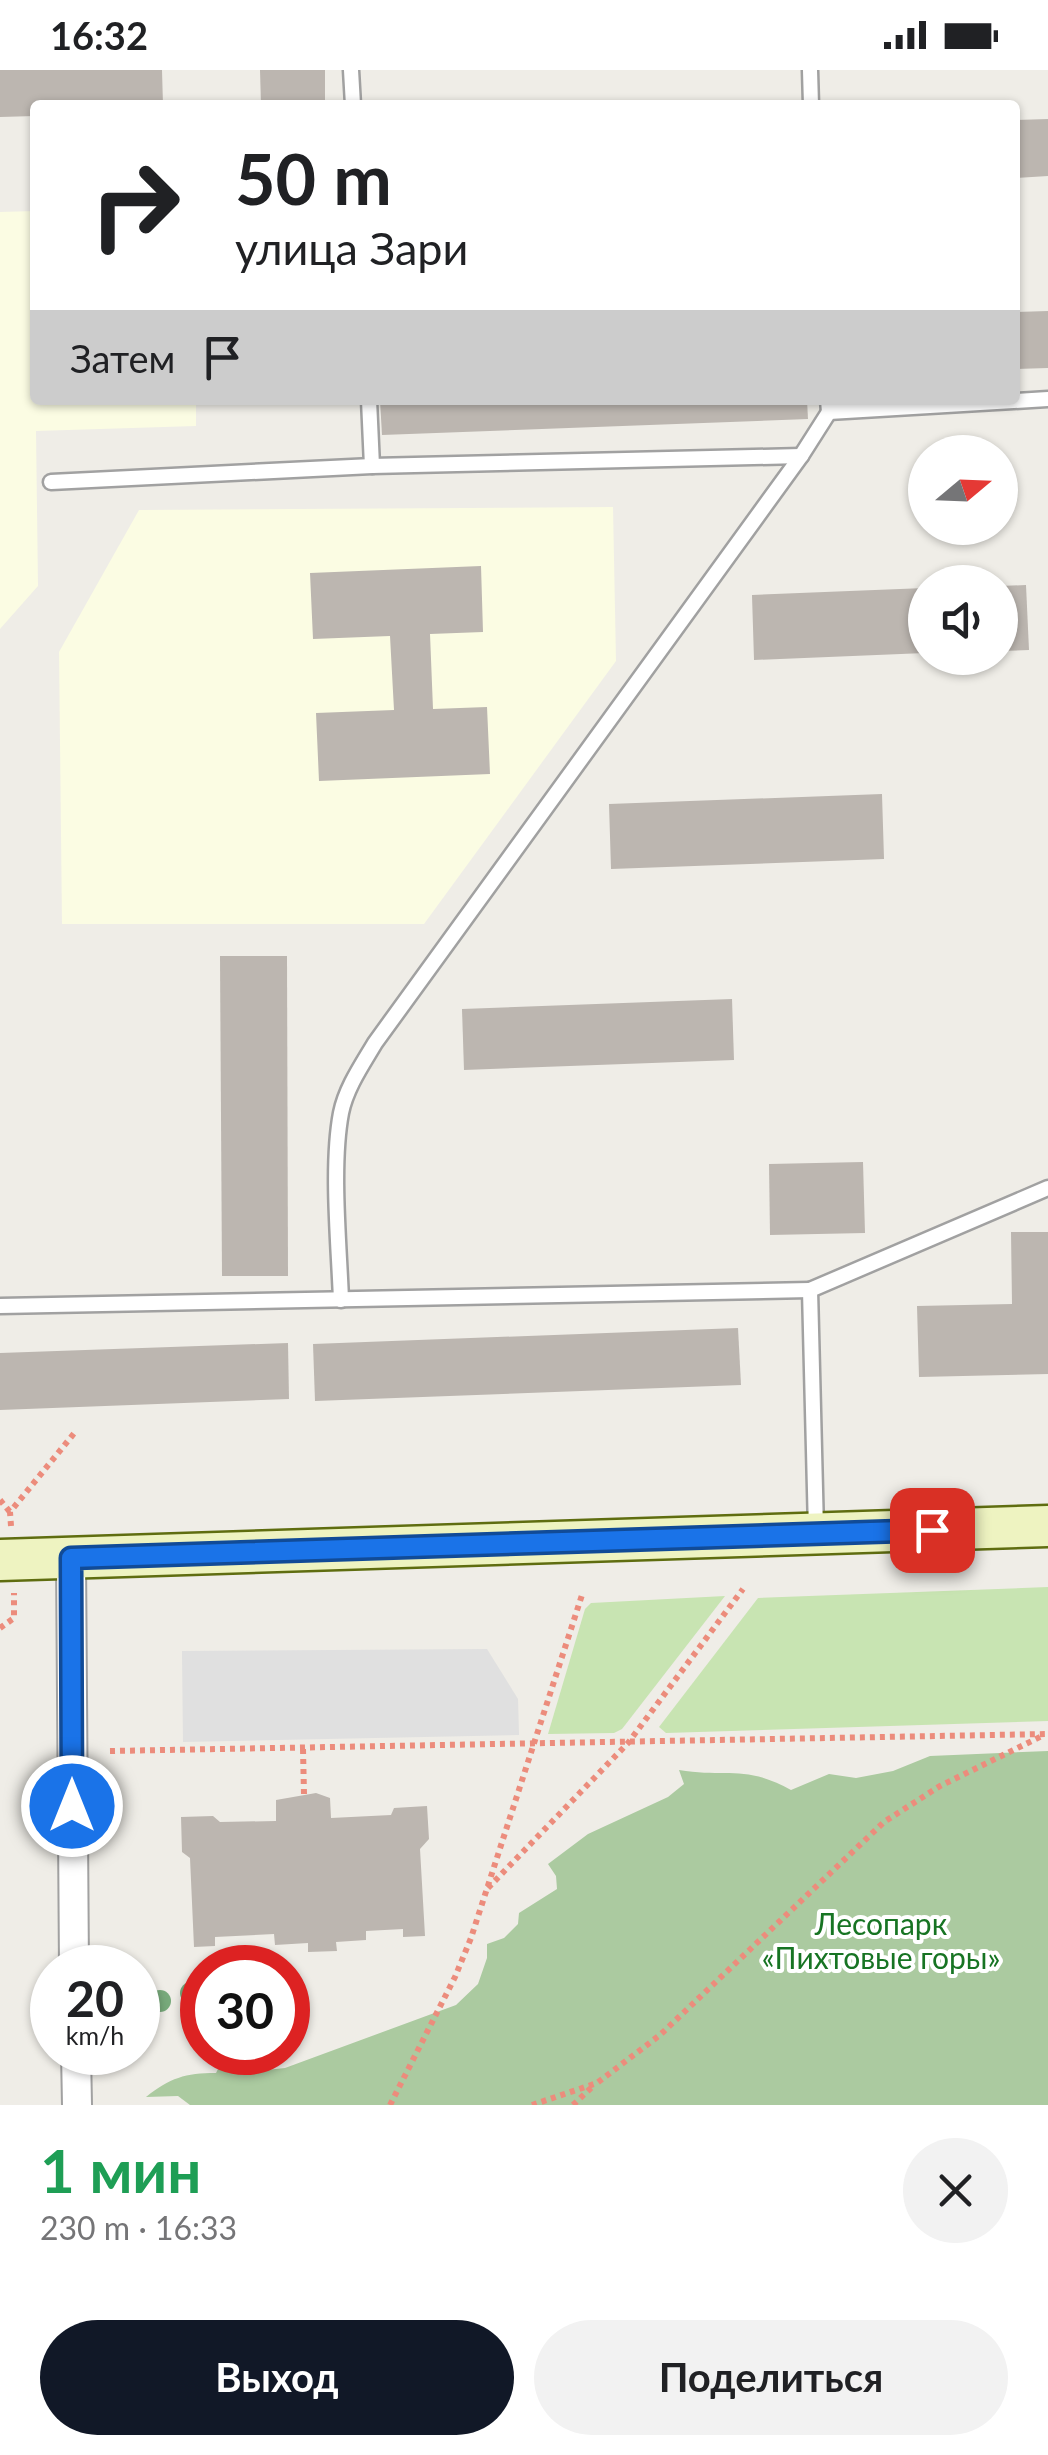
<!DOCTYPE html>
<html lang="ru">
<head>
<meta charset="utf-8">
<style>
  body { margin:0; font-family:Lato,sans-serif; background:#f2f2f2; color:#202124; height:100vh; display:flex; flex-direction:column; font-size:38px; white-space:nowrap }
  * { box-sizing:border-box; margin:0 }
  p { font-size:32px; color:#757577 }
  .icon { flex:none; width:55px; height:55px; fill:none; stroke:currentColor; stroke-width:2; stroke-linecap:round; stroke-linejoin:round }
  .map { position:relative; height:2035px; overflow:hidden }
  .sheet { display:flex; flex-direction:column; background:#fff; flex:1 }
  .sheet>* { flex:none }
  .banner { position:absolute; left:30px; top:30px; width:990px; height:305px; border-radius:10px; box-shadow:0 2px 8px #0004; background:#fff; color:#202124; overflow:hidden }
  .needle { width:65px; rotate:71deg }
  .fabs { position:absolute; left:908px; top:365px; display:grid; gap:20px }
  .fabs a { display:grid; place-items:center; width:110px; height:110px; border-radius:50%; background:#fff; box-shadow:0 2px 8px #0004; font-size:50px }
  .speed { position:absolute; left:30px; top:1875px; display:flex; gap:20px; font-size:50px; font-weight:700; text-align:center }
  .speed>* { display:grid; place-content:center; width:130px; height:130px; border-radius:50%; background:#fff; box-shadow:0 2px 8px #0004; line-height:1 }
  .speed small { font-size:25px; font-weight:400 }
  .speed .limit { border:15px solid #d22; background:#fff; color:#111 }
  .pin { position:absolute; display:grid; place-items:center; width:85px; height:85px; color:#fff; margin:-42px; border-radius:20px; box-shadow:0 5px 15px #0006 }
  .me { position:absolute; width:110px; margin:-55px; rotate:0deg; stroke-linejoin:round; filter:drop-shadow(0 0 8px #0008) }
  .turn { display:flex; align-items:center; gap:35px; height:210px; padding:0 40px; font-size:45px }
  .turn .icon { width:130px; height:130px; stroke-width:2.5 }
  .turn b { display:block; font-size:70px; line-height:85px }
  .then { display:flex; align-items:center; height:95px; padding:0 40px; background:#0003; gap:20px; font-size:38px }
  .round { display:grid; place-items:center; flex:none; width:105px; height:105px; border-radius:52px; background:#f2f2f2 }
  .summary { display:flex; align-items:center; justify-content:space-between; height:170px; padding:0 40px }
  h1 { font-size:60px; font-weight:700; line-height:75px; color:#1e9e55 }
  .primary-button { display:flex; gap:20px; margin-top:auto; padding:20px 40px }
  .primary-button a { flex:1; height:115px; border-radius:60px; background:#111827; color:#fff; font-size:40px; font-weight:700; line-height:115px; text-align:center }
  .primary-button a+a { background:#f2f2f2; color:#202124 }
  .status { display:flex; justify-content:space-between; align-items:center; height:70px; padding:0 50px; background:#fff; direction:ltr }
  .status svg { height:28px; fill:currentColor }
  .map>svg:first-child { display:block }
</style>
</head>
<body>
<div class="status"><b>16:32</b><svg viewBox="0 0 49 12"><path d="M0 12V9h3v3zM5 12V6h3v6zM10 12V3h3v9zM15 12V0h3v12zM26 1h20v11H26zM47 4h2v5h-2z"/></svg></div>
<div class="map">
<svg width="1048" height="2035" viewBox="0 0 1048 2035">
  <rect width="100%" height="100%" fill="#efede7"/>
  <!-- education -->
  <g fill="#fbfce3">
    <polygon points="35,141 35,330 196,330 196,356 36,361 38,516 0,559 0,142"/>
    <polygon points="613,437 616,591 424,854 62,854 59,582 139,440"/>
  </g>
  <!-- grass -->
  <g fill="#c8e4b2">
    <polygon points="1048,1517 1048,1651 666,1663 659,1657 758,1528"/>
    <polygon points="725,1526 622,1659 614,1663 548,1664 585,1539 591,1533"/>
  </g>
  <!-- forest -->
  <path fill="#abcaa0" d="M1048 1681V2035H190L178 2026 146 2027C170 2008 185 2003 216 2003L224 1987 242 1983 257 2001 285 1998 456 1935 478 1914 487 1888V1874L504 1868 518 1854 519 1843 557 1819 556 1806 548 1794 588 1764 668 1727 684 1714 679 1700C727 1708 744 1694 791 1720L829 1704 856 1708 893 1701 930 1686Z"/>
  <!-- parking -->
  <polygon fill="#e0e0e0" points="487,1579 518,1629 519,1665 183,1672 182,1581"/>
  <!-- building -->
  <g fill="#bcb6b0">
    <polygon points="0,0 162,0 163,35 35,35 35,46 0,47"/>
    <polygon points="260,0 325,0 325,35 261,35"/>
    <polygon points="1048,49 1048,106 1015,108 1015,50"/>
    <polygon points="1048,241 1048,298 1015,299 1015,242"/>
    <polygon points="380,330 807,330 808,349 382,365"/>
    <polygon points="481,496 483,562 430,564 433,639 487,637 490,704 319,711 316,643 394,640 390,566 313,569 310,503"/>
    <polygon points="1026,515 1029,580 1000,581 1000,516"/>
    <polygon points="925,518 925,583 754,590 752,525"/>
    <polygon points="882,724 884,789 611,799 609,734"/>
    <polygon points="220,886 287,886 288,1206 222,1206"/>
    <polygon points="732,929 734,990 464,1000 462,939"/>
    <polygon points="863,1092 865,1163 770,1165 769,1094"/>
    <polygon points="1011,1162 1048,1162 1048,1304 919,1307 917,1236 1012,1234"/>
    <polygon points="738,1258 741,1315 315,1331 313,1274"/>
    <polygon points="288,1273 289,1329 0,1340 0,1283"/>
    <polygon points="316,1723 330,1728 331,1748 391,1745 394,1738 427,1736 429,1769 420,1779 425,1866 403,1867 403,1859 366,1861 366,1870 336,1872 337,1881 308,1882 308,1873 275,1875 274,1864 215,1867 215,1876 194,1877 190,1788 182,1782 181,1747 213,1746 220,1752 276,1751 276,1730"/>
  </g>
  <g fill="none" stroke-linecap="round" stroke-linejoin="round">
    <defs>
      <g id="lane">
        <polyline points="351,0 353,35"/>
        <polyline points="810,0 811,35"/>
        <polyline points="369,330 372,396"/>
        <polyline points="828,330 829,342 1048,329"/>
        <polyline points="51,412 372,396 801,386"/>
        <path d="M341 1230C339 1175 331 1096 341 1043 346 1018 362 995 375 973L801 386 829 342"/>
        <polyline points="0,1236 810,1220"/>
        <polyline points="816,1460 810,1220 1048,1118"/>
      </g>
      <g id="street">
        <polyline points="71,1488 74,1898"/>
        <polyline points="76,1982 77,2035"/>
      </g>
      <polyline id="secondary" points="0,1490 1048,1456"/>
    </defs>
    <!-- lane casing -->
    <use href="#lane" stroke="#a1a1a1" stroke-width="19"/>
    <!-- street casing -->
    <use href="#street" stroke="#a1a1a1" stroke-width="32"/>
    <!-- secondary casing -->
    <use href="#secondary" stroke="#5f6d10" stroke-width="45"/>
    <!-- path -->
    <g stroke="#ec8c7c" stroke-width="6" stroke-dasharray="5 5" stroke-linecap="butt">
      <polyline points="0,1430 10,1442"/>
      <polyline points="11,1456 10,1442 76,1361"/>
      <polyline points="0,1558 14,1548 14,1523"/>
      <polyline points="303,1679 304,1724"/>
      <polyline points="110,1681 1048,1664"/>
      <polyline points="488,1818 628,1673 743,1519"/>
      <polyline points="390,2035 455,1907 471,1868 582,1525"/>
      <polyline points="532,2035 597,2013 660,1965 884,1752 940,1716 1042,1666"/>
      <polyline points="573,2035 592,2017"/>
    </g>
    <!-- lane -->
    <use href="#lane" stroke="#fff" stroke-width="14"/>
    <!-- street -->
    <use href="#street" stroke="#fff" stroke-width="28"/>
    <!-- secondary -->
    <use href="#secondary" stroke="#eef3c1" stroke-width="40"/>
  </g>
  <!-- trees -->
  <g fill="#78aa7b">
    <circle cx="191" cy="1923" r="11"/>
    <circle cx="160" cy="1931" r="11"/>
  </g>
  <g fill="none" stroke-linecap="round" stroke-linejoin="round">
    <defs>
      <polyline id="route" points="72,1736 71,1488 932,1460"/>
    </defs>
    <!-- route casing -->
    <use href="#route" stroke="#114b97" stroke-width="25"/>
    <!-- route -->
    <use href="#route" stroke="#1a73e8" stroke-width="18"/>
  </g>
  <g text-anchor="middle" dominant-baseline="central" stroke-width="8" stroke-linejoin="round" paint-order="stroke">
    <!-- park labels -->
    <g font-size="30" fill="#177423" stroke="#fff">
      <text x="881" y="1853">Лесопарк<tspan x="881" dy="34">«Пихтовые горы»</tspan></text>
    </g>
  </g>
</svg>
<div class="fabs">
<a><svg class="needle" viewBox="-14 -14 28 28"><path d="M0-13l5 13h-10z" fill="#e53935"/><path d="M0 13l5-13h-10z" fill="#757577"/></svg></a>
<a><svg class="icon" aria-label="sound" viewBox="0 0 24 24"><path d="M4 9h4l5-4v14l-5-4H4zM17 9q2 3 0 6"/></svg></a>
</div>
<div class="speed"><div>20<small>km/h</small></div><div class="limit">30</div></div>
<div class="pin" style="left:932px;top:1460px;background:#d93025"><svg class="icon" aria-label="arrive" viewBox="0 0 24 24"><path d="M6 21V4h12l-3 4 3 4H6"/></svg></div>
<svg class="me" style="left:72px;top:1736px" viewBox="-20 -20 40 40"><circle r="17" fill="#1a73e8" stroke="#fff" stroke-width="3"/><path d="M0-11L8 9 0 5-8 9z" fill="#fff"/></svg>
<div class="banner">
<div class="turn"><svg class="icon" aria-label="right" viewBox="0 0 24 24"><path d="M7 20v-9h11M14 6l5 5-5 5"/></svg><div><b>50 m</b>улица Зари</div></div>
<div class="then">Затем<svg class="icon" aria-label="arrive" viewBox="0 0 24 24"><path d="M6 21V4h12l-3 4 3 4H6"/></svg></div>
</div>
</div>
<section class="sheet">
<div class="summary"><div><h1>1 мин</h1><p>230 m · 16:33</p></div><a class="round"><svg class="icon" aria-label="close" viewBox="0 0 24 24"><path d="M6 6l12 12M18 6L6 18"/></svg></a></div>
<div class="primary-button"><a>Выход</a><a>Поделиться</a></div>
</section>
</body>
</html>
